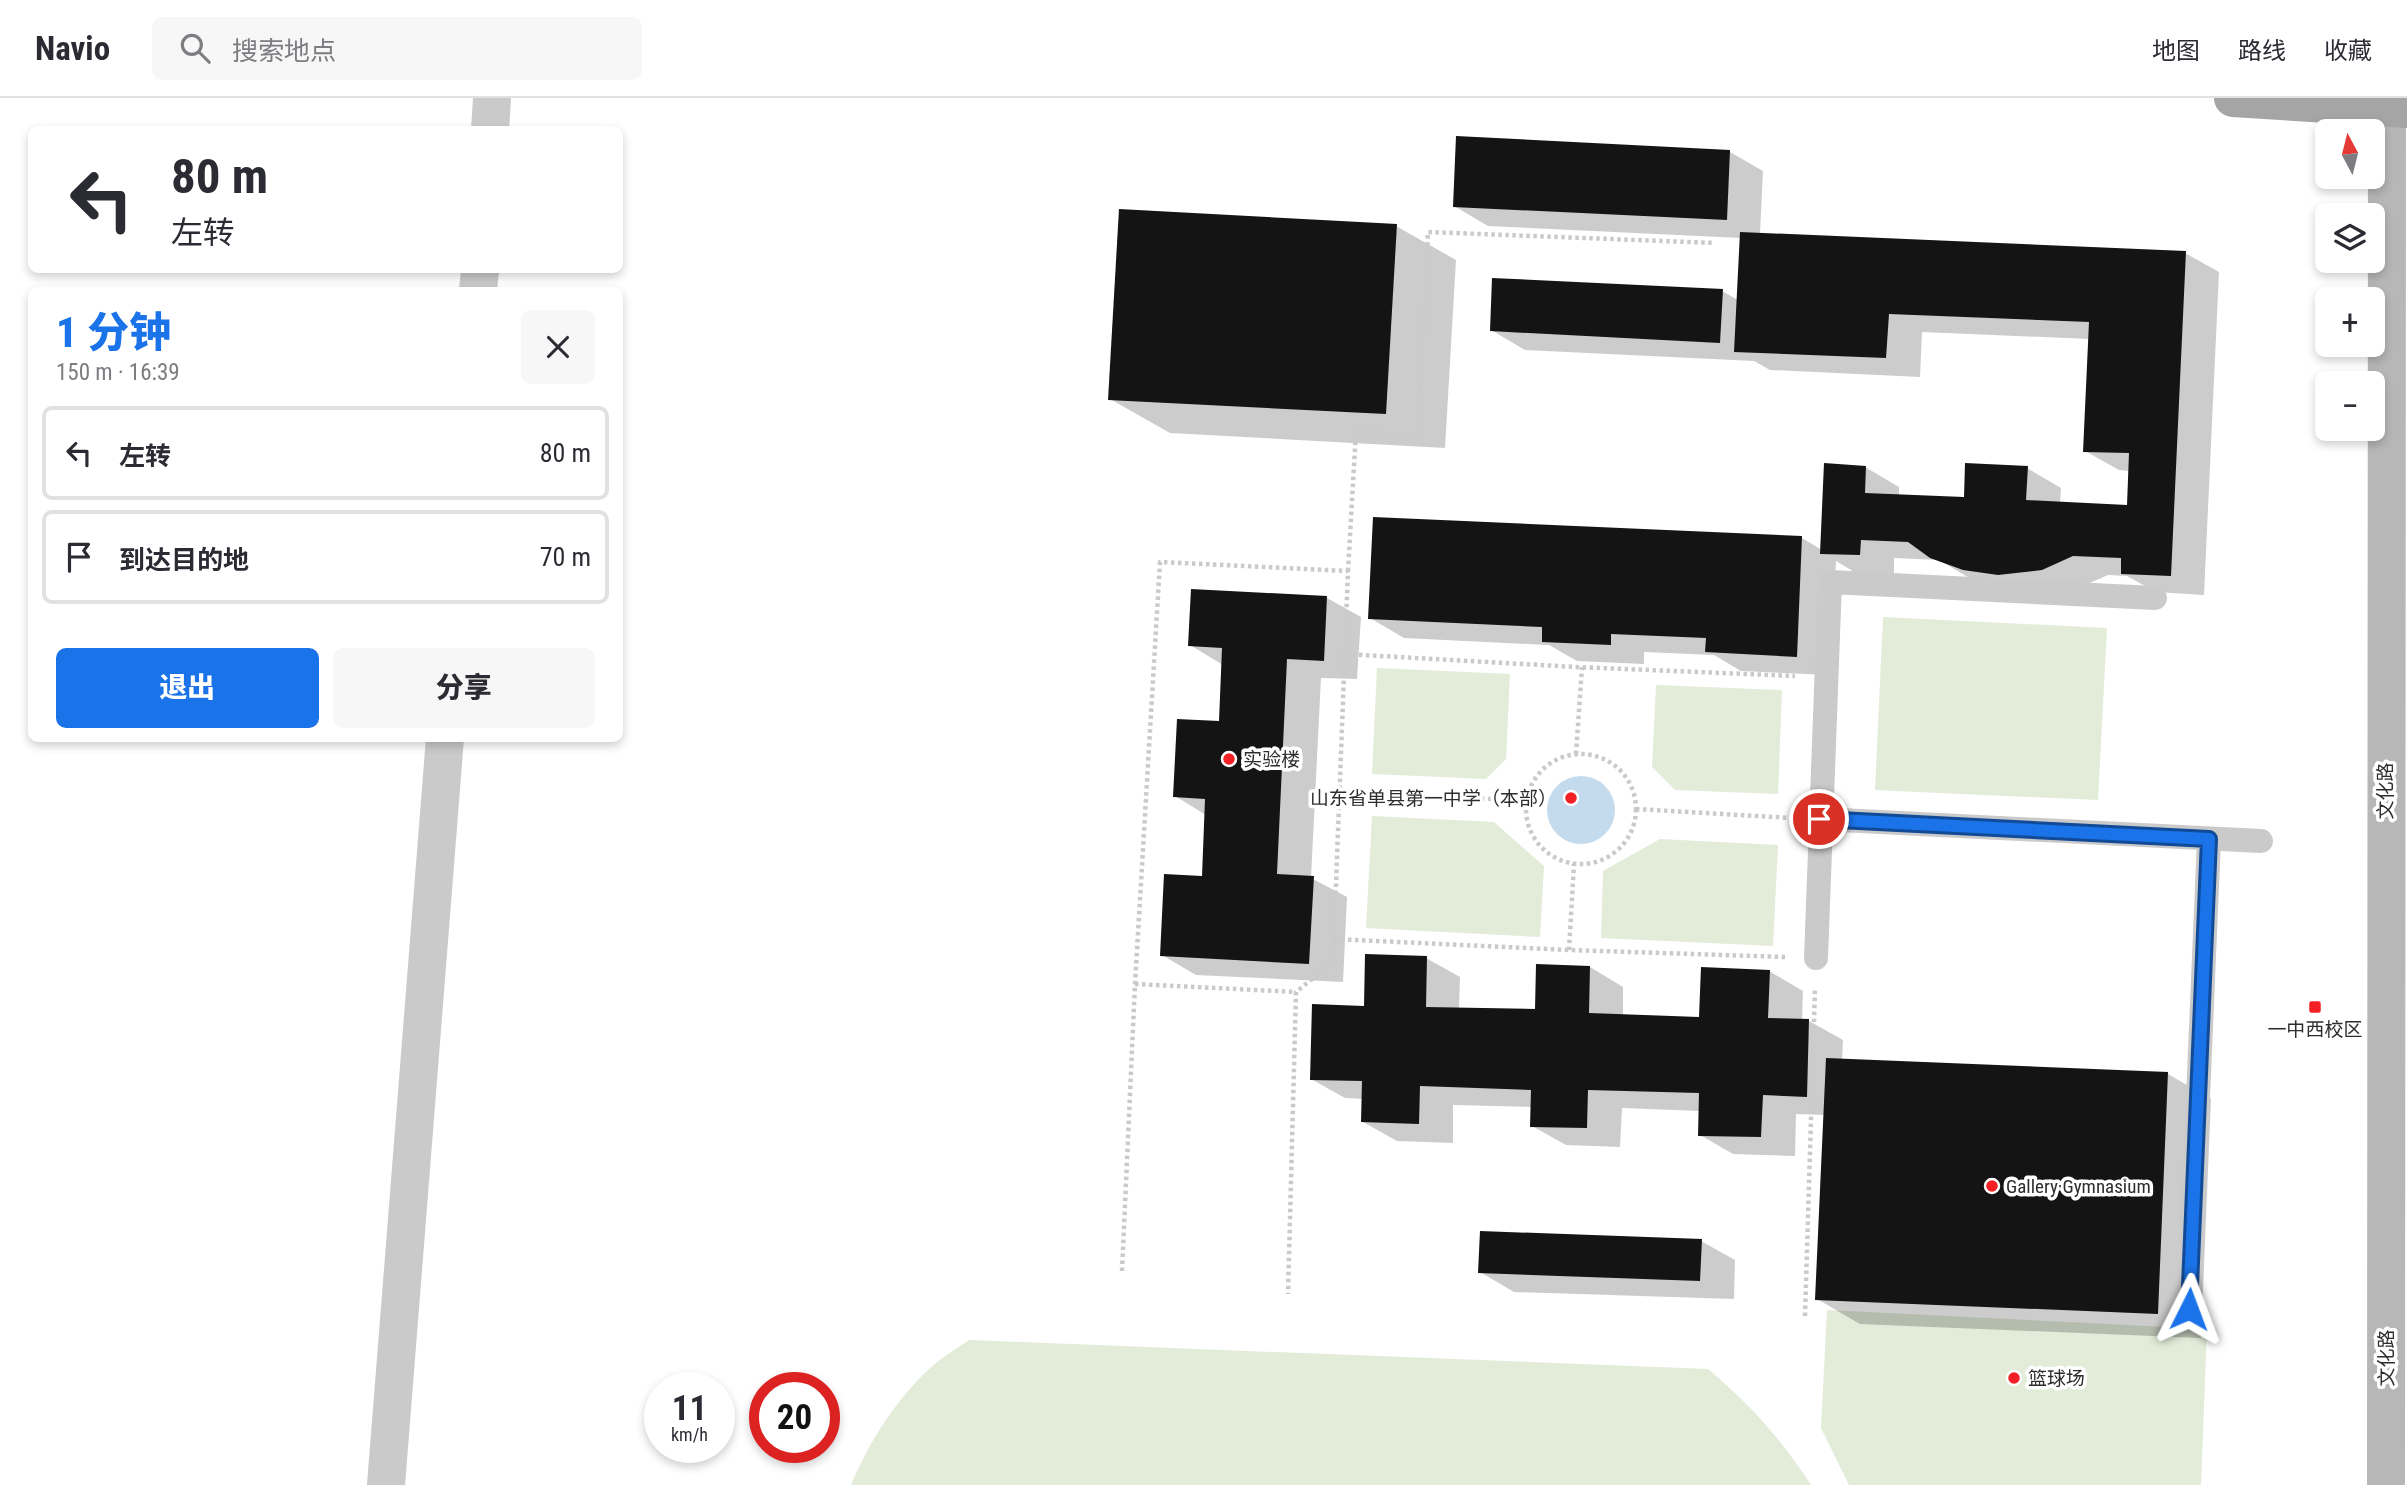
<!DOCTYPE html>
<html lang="zh">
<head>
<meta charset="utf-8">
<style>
  body { margin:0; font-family:"Roboto Condensed","Noto Sans SC",sans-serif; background:#f7f7f7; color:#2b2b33; height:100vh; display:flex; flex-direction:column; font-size:26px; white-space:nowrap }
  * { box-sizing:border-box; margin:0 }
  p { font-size:23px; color:#7c7c81 }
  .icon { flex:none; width:38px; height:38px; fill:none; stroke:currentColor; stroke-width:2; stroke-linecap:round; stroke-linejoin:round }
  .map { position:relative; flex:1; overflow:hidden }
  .sheet { position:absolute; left:28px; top:189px; width:595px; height:455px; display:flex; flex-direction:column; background:#fff; border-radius:10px; box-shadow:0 4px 10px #0003 }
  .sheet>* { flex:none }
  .banner { position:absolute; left:28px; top:28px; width:595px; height:147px; border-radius:10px; box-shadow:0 4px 10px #0003; background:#fff; color:#2b2b33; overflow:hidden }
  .needle { width:46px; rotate:353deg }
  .controls { position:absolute; left:2315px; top:21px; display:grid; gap:14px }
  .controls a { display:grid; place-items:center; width:70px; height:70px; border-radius:10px; background:#fff; box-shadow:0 4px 10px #0003; font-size:35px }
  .speed { position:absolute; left:644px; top:1274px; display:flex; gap:14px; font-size:35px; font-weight:700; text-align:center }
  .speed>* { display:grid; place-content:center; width:91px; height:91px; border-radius:50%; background:#fff; box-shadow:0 4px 10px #0003; line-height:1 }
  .speed small { font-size:18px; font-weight:400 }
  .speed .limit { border:10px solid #d22; background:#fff; color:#111 }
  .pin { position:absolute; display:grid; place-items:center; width:60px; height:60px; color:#fff; margin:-30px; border:4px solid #fff; border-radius:50%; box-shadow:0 2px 7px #0007 }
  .me { position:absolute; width:77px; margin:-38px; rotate:3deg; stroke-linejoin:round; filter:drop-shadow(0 0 5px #0008) }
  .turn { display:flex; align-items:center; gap:24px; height:147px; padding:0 28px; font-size:32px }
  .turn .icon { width:91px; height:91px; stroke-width:2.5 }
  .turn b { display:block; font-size:49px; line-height:60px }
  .round { display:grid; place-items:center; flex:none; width:74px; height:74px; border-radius:10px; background:#f7f7f7 }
  .overview { display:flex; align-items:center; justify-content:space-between; height:119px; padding:0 28px }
  h1 { font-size:42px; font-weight:800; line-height:52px; color:#1a73e8 }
  .cta { display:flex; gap:14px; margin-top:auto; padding:14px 28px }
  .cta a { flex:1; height:80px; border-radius:10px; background:#1a73e8; color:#fff; font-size:28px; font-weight:800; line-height:80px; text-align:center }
  .cta a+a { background:#f7f7f7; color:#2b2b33 }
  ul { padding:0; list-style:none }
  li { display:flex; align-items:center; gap:21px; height:94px; margin:0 14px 10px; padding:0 14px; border:4px solid #e1e1e2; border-radius:10px }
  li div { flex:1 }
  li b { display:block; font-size:26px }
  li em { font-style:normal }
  header { display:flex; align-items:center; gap:42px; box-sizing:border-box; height:98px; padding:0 35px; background:#fff; border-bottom:2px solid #e1e1e2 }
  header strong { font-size:33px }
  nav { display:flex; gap:38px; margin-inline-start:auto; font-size:24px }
  .search { width:490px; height:63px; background:#f7f7f7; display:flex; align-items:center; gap:18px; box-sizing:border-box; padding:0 24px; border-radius:10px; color:#7c7c81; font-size:26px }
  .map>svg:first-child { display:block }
</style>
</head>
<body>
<header>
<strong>Navio</strong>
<div class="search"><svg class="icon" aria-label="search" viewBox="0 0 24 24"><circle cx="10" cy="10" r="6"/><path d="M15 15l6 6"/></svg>搜索地点</div>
<nav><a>地图</a><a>路线</a><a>收藏</a></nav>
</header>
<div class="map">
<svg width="2407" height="1387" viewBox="0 0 2407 1387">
  <rect width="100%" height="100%" fill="#fff"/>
  <!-- green -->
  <g fill="#e2ecd9">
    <polygon points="1883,519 2107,530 2098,702 1875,692"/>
    <polygon points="1377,570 1510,576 1506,661 1486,681 1372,676"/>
    <polygon points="1656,587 1782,592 1778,696 1675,692 1652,669"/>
    <polygon points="1372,718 1494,724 1544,768 1540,839 1366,830"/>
    <polygon points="1660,741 1778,747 1773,848 1601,840 1603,773"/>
    <polygon points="1827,1212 2207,1231 2201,1387 1849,1387 1821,1330"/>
    <path d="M969 1242 1708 1271C1749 1305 1782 1342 1811 1387H851C869 1344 895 1303 929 1271 941 1260 956 1251 969 1242Z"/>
  </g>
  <!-- water -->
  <circle fill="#c4dbee" cx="1581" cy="712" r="34"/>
  <!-- shadow -->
  <g fill="#0003">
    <polygon points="1730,54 1763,73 1760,136 2185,155 2219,174 2204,497 2156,494 2127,478 2108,477 2076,491 1999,491 1966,478 1939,462 1894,460 1894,476 1856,475 1836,463 1830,577 1741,573 1714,557 1644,554 1644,566 1577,563 1549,547 1404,540 1370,520 1374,421 1802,440 1822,452 1865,369 1899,389 1899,398 1965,401 2027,370 2061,390 2060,405 2128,408 2130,373 2119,372 2085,353 2090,241 1922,234 1920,279 1770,272 1754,263 1525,252 1491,232 1722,193 1738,202 1741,140 1488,128 1454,108"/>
    <polygon points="1396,128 1456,162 1445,350 1170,335 1110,301"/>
    <polygon points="1327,500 1361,519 1357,581 1321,580 1311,780 1347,799 1343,884 1196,877 1162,857 1203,780 1206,717 1175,698 1220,625 1223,567 1190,547"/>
    <polygon points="1426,860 1460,879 1459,911 1536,913 1590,869 1623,889 1623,918 1701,920 1769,873 1803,893 1802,923 1809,923 1843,942 1842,963 2168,976 2211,1001 2201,1240 1860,1226 1817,1201 1825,1017 1796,1016 1795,1058 1733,1056 1700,1037 1700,1013 1622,1010 1620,1049 1566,1047 1532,1028 1532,1009 1453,1007 1453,1045 1397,1043 1363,1024 1364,1001 1345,1000 1311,981 1365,909"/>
    <polygon points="1701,1143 1735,1162 1734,1201 1514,1194 1480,1174"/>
  </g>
  <!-- building -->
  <g fill="#141414">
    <polygon points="1456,38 1730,52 1727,122 1453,109"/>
    <polygon points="1119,111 1397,126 1386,316 1108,302"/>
    <polygon points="1740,134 2186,153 2171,478 2121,476 2121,460 2073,458 2042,472 1998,477 1963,472 1930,460 1908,444 1861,442 1860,457 1820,456 1824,365 1866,368 1865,395 1964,399 1965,365 2028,368 2026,402 2127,407 2129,355 2083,354 2089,224 1889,216 1886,260 1734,254"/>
    <polygon points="1492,180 1723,191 1720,245 1490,233"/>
    <polygon points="1373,419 1802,438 1797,559 1705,554 1706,540 1611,536 1611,547 1542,544 1542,529 1368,521"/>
    <polygon points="1191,491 1327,498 1324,563 1287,561 1277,776 1314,778 1309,866 1160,858 1164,776 1202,778 1205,701 1173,699 1177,621 1219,623 1222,550 1188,548"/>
    <polygon points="1365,856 1427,858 1426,909 1535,911 1536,866 1590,868 1589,915 1699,919 1701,869 1770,872 1768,920 1809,921 1807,999 1763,997 1761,1039 1698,1038 1699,995 1588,992 1587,1030 1530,1029 1531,992 1420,988 1419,1026 1361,1024 1362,983 1310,982 1312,906 1364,908"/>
    <polygon points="1826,960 2168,974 2158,1216 1815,1202"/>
    <polygon points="1480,1133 1702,1141 1700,1183 1478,1175"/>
  </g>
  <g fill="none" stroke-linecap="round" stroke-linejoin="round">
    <!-- path -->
    <g stroke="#cacaca" stroke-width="4.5" stroke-dasharray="3.5 3.5" stroke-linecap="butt">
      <polyline points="1348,473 1356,333 1418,337 1428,134 1715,145"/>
      <polyline points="1345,556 1576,569 1795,578"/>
      <circle cx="1581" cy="711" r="55"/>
      <polyline points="1576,656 1582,569"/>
      <polyline points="1341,696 1525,702"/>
      <polyline points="1636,711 1791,720"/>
      <polyline points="1334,841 1569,852 1785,859"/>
      <polyline points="1569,852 1574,766"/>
      <polyline points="1135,886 1296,894"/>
      <polyline points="1122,1173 1135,886 1160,464 1348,473 1333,864 1296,894 1288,1196"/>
      <polyline points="1805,1218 1815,890"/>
    </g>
    <!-- lane -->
    <g stroke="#cacaca" stroke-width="24">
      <polyline points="1820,721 2261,743"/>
      <polyline points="1816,860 1830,484 2155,500"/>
      <polyline points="2189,1211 2209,741"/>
    </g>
    <!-- street -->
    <g stroke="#cacaca" stroke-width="38">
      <polyline points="490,32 492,0"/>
      <polyline points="478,192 480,172"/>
      <polyline points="386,1387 445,640"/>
    </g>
    <!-- secondary -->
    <polyline stroke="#b7b7b7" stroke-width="38" points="2386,1387 2387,0"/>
    <!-- primary -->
    <polyline stroke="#a5a5a5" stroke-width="38" points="2233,0 2407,11"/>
  </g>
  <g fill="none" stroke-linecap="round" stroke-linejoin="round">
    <defs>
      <polyline id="route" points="1819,721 2209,741 2189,1211"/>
    </defs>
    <!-- route casing -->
    <use href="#route" stroke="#114b97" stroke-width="18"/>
    <!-- route -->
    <use href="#route" stroke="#1a73e8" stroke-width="12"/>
  </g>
  <!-- markers -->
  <g fill="#f32125" stroke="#fff" stroke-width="2.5">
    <circle cx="1229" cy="661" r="7"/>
    <circle cx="1571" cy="700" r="7"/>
    <rect x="2308" y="902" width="14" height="14" rx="3.5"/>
    <circle cx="1992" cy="1088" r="7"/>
    <circle cx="2014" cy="1280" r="7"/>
  </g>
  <g text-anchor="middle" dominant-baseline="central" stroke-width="7" stroke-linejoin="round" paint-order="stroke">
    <!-- poi labels -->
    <g font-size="19" fill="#2d2d2d" stroke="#fff" text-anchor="start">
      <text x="1243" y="661">实验楼</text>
      <text x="1557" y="700" text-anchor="end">山东省单县第一中学（本部）</text>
      <text x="2315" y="931" text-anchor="middle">一中西校区</text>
      <text x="2006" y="1088">Gallery·Gymnasium</text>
      <text x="2028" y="1280">篮球场</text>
    </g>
    <!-- street labels -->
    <g font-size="19" fill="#2d2d2d" stroke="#fff">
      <text transform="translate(2385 693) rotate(-90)">文化路</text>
      <text transform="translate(2386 1260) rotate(-90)">文化路</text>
    </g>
  </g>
</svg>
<div class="controls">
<a><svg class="needle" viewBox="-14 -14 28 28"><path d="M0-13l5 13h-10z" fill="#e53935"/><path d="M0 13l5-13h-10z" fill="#7c7c81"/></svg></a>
<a><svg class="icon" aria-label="layers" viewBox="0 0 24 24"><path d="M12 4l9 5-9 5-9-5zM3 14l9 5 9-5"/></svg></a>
<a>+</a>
<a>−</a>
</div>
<div class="speed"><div>11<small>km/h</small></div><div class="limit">20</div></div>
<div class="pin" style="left:1819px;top:721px;background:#d93025"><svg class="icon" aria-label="arrive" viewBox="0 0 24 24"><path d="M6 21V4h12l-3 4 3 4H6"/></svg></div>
<svg class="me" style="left:2189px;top:1211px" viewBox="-20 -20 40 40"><path d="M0-17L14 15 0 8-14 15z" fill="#1a73e8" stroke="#fff" stroke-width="4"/></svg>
<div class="banner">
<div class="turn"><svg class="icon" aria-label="left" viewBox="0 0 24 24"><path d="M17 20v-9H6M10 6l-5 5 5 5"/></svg><div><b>80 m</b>左转</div></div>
</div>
<section class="sheet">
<div class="overview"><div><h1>1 分钟</h1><p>150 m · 16:39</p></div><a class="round"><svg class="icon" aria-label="close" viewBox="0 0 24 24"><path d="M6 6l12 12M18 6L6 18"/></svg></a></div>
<ul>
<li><svg class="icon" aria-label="left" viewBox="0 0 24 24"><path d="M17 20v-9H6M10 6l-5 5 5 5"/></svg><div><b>左转</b></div><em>80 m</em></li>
<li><svg class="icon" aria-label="arrive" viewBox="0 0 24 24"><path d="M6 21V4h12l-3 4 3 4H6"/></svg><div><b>到达目的地</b></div><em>70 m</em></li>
</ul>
<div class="cta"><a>退出</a><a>分享</a></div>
</section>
</div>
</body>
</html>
